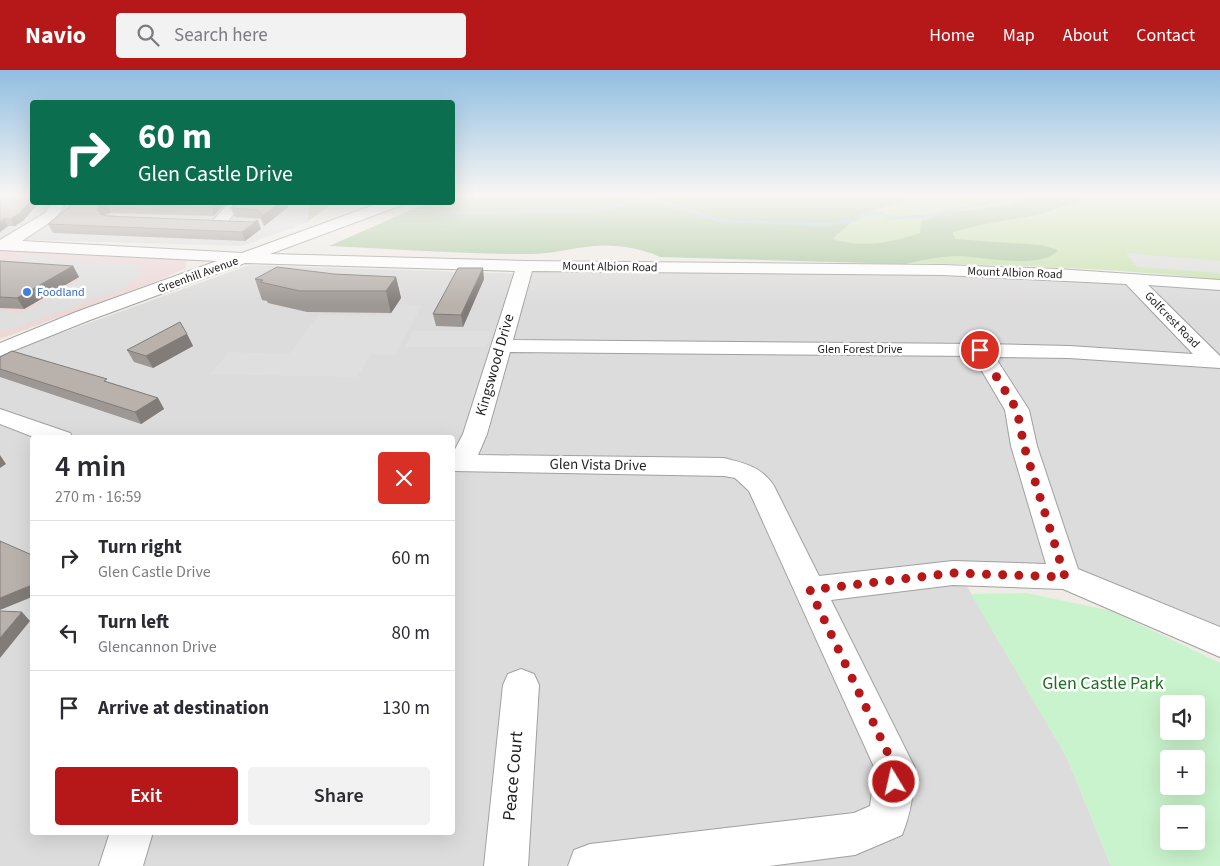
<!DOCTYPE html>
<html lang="en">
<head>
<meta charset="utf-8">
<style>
  body { margin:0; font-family:"Source Sans 3",sans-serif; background:#f2f2f3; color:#2b2b33; height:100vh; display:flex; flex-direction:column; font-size:19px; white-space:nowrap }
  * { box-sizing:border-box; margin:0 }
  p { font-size:16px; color:#7c7c81 }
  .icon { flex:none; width:28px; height:28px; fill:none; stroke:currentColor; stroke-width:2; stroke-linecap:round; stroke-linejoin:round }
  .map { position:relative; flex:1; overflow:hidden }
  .sheet { position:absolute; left:30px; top:365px; width:425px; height:400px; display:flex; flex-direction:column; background:#fff; border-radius:5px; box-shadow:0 5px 20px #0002 }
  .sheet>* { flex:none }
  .hud { position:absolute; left:30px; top:30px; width:425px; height:105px; border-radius:5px; box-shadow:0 5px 20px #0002; background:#0b6e4f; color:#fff; overflow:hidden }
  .fabs { position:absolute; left:1160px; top:625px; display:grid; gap:10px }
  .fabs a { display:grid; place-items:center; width:45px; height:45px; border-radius:5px; background:#fff; box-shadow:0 5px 20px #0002; font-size:25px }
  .pin { position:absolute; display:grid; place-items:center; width:42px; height:42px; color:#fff; margin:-21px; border:2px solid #fff; border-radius:50%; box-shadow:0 1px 5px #0007 }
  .me { position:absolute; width:55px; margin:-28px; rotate:351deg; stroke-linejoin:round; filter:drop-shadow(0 0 4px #0008) }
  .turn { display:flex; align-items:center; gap:18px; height:105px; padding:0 25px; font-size:22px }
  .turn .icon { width:65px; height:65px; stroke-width:2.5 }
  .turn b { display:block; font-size:35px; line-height:42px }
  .round { display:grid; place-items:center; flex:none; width:52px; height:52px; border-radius:5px; background:#f2f2f3 }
  .headline { display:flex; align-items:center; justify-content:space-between; height:85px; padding:0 25px }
  h1 { font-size:30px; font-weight:600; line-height:38px }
  .button { display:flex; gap:10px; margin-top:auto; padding:10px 25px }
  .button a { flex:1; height:58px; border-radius:5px; background:#b6181a; color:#fff; font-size:20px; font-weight:600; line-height:58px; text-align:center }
  .button a+a { background:#f2f2f3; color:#2b2b33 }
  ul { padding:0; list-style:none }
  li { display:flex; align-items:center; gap:15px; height:75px; padding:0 25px; border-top:1px solid #e1e1e2 }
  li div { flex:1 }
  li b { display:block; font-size:19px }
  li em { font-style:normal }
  header { display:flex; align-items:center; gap:30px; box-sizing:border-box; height:70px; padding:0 25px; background:#b6181a; color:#fff }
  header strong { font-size:24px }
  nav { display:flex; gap:28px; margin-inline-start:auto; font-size:18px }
  .search { width:350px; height:45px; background:#f2f2f3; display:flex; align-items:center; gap:12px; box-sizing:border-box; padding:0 18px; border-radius:5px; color:#7c7c81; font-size:19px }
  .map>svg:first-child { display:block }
</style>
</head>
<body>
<header>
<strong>Navio</strong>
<div class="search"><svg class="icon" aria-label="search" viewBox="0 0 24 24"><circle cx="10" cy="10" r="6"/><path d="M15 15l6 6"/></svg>Search here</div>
<nav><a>Home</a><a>Map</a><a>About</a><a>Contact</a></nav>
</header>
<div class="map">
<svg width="1220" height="796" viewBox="0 0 1220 796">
  <rect width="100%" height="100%" fill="#efece6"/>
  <!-- residential -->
  <g fill="#dddcdc" fill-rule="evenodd">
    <polygon points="0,124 32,132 293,132 297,135 310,135 307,152 242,176 0,169"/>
    <path d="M250 195 523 204 526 196 1132 210 1220 219V571L1065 512 964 511 1067 688 1111 796H0V285ZM32 368H452V762H32Z"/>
  </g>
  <!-- commercial -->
  <polygon fill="#edd8d8" points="0,181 27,182 187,190 186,198 157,211 0,269"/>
  <!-- grass -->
  <path fill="#cbe3b2" d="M882 124H1220V210C1080 194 939 194 798 191L857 136Z"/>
  <!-- forest -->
  <g fill="#adc9a0">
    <path d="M453 124H472L475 127H534L546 124H743L759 127 791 124H918L900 133 861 144 832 169C862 178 890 173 920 163L921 151 944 143 1008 135 1035 124H1081L1080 131 1042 144 981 155 953 162 955 169 1041 175 1058 180C1043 200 983 187 960 186 941 186 923 190 905 194L660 187C641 178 615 174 593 176 571 178 549 185 526 184 460 184 394 179 329 176L427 133 452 132Z"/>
    <polygon points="293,133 353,133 330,135 307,152 310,135 296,135"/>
  </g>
  <!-- park -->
  <path fill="#c9f3cc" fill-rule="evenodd" d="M1026 523 1112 541 1220 593V796H1111L1067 688 971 524ZM1169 634H1196V661H1169ZM1169 689H1196V716H1169ZM1169 744H1196V771H1169Z"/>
  <!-- parking -->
  <g fill="#dfdfdf">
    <polygon points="303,148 301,154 297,155 294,159 270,159 275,149"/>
    <polygon points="1126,183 1220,191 1220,203 1137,197"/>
    <polygon points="27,185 66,188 59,193 71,189 145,195 137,200 147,201 120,220 8,260 0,260 0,240 12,241 9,243 22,244 85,207 0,199"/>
    <polygon points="398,234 422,235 395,285 371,284 357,307 210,304 229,282 289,284 319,245 391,246"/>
    <polygon points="413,261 491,261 486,277 405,277"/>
  </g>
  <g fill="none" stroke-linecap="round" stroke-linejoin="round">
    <!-- stream -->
    <polyline stroke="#acced7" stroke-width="3" points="424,137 440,143 591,141 643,130 656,130 722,151 828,154 856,150 864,144 881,143 892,148 928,146 1025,124"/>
    <defs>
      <g id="minor">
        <path d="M52 132H67L55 149 22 171 242 183 382 132H404L402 135 270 184 525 191 943 195 1057 199 1220 210V220L1148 215 1220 286V298L1069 288 995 287 1029 340 1037 376 1078 499 1220 557V587L1063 519 953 515 831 530 915 698C914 722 911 743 902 765L855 785 769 796H568L574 780 590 774 854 743 870 736 875 699 749 421 735 408 724 406 452 401V385L463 364 515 201 245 193 90 250 0 286V273L76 242 217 191 0 180V170L45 143ZM532 201 943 205 1126 214 1193 284 1069 276 980 274 513 270ZM510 282 973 286 1005 340 1011 376 1046 494 953 491 819 506 774 416C762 397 744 393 724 388L478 385 487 364Z"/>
        <polygon points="229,132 244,132 224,156 214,156 211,153"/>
        <polygon points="0,339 70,363 73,368 36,368 0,354"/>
        <polygon points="521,599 534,604 539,615 528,796 484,796 503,615 508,604"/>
        <polygon points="110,762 153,762 143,796 99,796"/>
      </g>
    </defs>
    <!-- minor casing -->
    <use href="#minor" stroke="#a0a0a0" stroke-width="2"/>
    <!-- minor -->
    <use href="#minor" fill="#fff" fill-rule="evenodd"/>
  </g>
  <!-- wall -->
  <g fill="#9e9894">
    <polygon points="0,124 24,150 15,156 8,156 0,162"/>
    <polygon points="75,132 226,132 214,146 111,143 106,144 105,145 261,159 245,171 53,163 48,154"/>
    <polygon points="288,137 264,156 261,149 235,147 231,138"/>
    <polygon points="0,191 73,196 79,207 24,239 0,238"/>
    <polygon points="334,204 396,207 401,228 391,243 307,242 268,233 267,231 262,230 255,209"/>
    <polygon points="484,209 463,257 436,256 433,244"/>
    <polygon points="187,264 193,276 153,298 134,292 127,280"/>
    <polygon points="0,287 108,312 158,328 164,339 141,354 0,307"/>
  </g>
  <!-- shaded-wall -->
  <g fill="#817c78">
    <polygon points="32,129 32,132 39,132 24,150 15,156 11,149"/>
    <polygon points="215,132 226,132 214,146 211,137"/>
    <polygon points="281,132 287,132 288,137 264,156 261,147"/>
    <polygon points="107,134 111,143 106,144 102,148 104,153 98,139 101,135"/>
    <polygon points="4,149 8,156 0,162 0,152"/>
    <polygon points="258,150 261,159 245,171 242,162"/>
    <polygon points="73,196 79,207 24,239 17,228"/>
    <polygon points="483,198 484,209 463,257 461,245"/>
    <polygon points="396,207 401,228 391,243 386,221"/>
    <polygon points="187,264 193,276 153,298 146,286"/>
    <polygon points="158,328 164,339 141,354 135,342"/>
    <polygon points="0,385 6,394 0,398"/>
    <polygon points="32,515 32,527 0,540 0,528"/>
    <polygon points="22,542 30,551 0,588 0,568"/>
  </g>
  <!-- building -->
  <g fill="#b8b1ac" stroke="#817c78">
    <polygon points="0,124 32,124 32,129 20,143 11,149 4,149 0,152"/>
    <polygon points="75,132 215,132 211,137 107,134 101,135 98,139 100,144 106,146 253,152 258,150 242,162 48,154"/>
    <polygon points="236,132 281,132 261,147 262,144 258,140 231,138"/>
    <polygon points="0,191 73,196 17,228 0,227"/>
    <polygon points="277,197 334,204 396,207 386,221 300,221 260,212 263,210 255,209"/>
    <polygon points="458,198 483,198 461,245 433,244"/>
    <polygon points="180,252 187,264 146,286 127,280"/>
    <polygon points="12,281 107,309 104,311 158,328 135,342 0,299 0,287"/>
    <polygon points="0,471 32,485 32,515 0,528"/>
    <polygon points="0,541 22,542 0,568"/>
  </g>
  <!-- sky -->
  <linearGradient id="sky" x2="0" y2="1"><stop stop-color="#90bee1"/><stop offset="0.53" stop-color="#f8f6f4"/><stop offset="1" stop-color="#f8f6f4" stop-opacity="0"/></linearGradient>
  <rect width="1220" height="236" fill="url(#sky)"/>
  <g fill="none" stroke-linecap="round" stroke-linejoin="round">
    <!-- route -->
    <polyline stroke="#b6181a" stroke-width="9" stroke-dasharray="0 16.2" points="894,712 895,698 810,520 953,503 1065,507 1024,376 1017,340 980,280"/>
  </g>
  <!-- markers -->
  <circle fill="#3f7fe0" stroke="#fff" stroke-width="2" cx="27" cy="222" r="5"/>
  <g text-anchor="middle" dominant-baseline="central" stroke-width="5" stroke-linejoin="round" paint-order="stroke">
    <!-- far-street labels -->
    <g font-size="12" fill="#1f1f1f" stroke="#fff">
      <text transform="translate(610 197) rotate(1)">Mount Albion Road</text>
      <text transform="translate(1015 203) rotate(2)">Mount Albion Road</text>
      <text transform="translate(198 205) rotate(-20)">Greenhill Avenue</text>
      <text transform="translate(1172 250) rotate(46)">Golfcrest Road</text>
      <text x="860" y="279">Glen Forest Drive</text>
    </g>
    <!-- far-shop labels -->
    <g font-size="12" fill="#366cbe" stroke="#fff" text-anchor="start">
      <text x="37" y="222">Foodland</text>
    </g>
    <!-- street labels -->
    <g font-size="15" fill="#1f1f1f" stroke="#fff">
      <text transform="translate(495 295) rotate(-74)">Kingswood Drive</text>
      <text transform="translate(598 395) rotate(1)">Glen Vista Drive</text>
    </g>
    <!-- near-park labels -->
    <g font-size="18" fill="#19711f" stroke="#fff">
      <text x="1103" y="613">Glen Castle Park</text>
    </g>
    <!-- near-street labels -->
    <g font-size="18" fill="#1f1f1f" stroke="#fff">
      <text transform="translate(513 706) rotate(-85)">Peace Court</text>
    </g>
  </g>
</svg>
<div class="fabs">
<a><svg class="icon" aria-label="sound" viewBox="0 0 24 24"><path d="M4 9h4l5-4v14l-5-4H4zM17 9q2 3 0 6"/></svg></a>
<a>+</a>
<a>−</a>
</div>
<div class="pin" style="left:980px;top:280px;background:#d93025"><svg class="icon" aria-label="arrive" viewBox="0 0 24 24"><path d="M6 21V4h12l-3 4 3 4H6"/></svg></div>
<svg class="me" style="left:894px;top:712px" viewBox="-20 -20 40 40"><circle r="17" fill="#b6181a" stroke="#fff" stroke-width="3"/><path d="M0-11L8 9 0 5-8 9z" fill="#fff"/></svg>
<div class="hud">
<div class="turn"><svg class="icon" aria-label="right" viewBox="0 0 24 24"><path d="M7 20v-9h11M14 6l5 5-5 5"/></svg><div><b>60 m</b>Glen Castle Drive</div></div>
</div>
<section class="sheet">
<div class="headline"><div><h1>4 min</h1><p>270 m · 16:59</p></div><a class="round" style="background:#d93025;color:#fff"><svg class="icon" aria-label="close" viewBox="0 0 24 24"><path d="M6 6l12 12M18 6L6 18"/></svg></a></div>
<ul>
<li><svg class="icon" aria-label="right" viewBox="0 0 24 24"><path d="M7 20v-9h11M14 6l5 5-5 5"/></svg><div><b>Turn right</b><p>Glen Castle Drive</p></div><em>60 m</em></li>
<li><svg class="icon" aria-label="left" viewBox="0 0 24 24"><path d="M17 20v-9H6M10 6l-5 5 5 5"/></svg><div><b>Turn left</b><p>Glencannon Drive</p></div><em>80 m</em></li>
<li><svg class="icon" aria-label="arrive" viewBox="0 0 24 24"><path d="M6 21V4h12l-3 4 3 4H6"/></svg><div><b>Arrive at destination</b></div><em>130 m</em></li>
</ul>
<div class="button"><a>Exit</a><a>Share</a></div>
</section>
</div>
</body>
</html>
